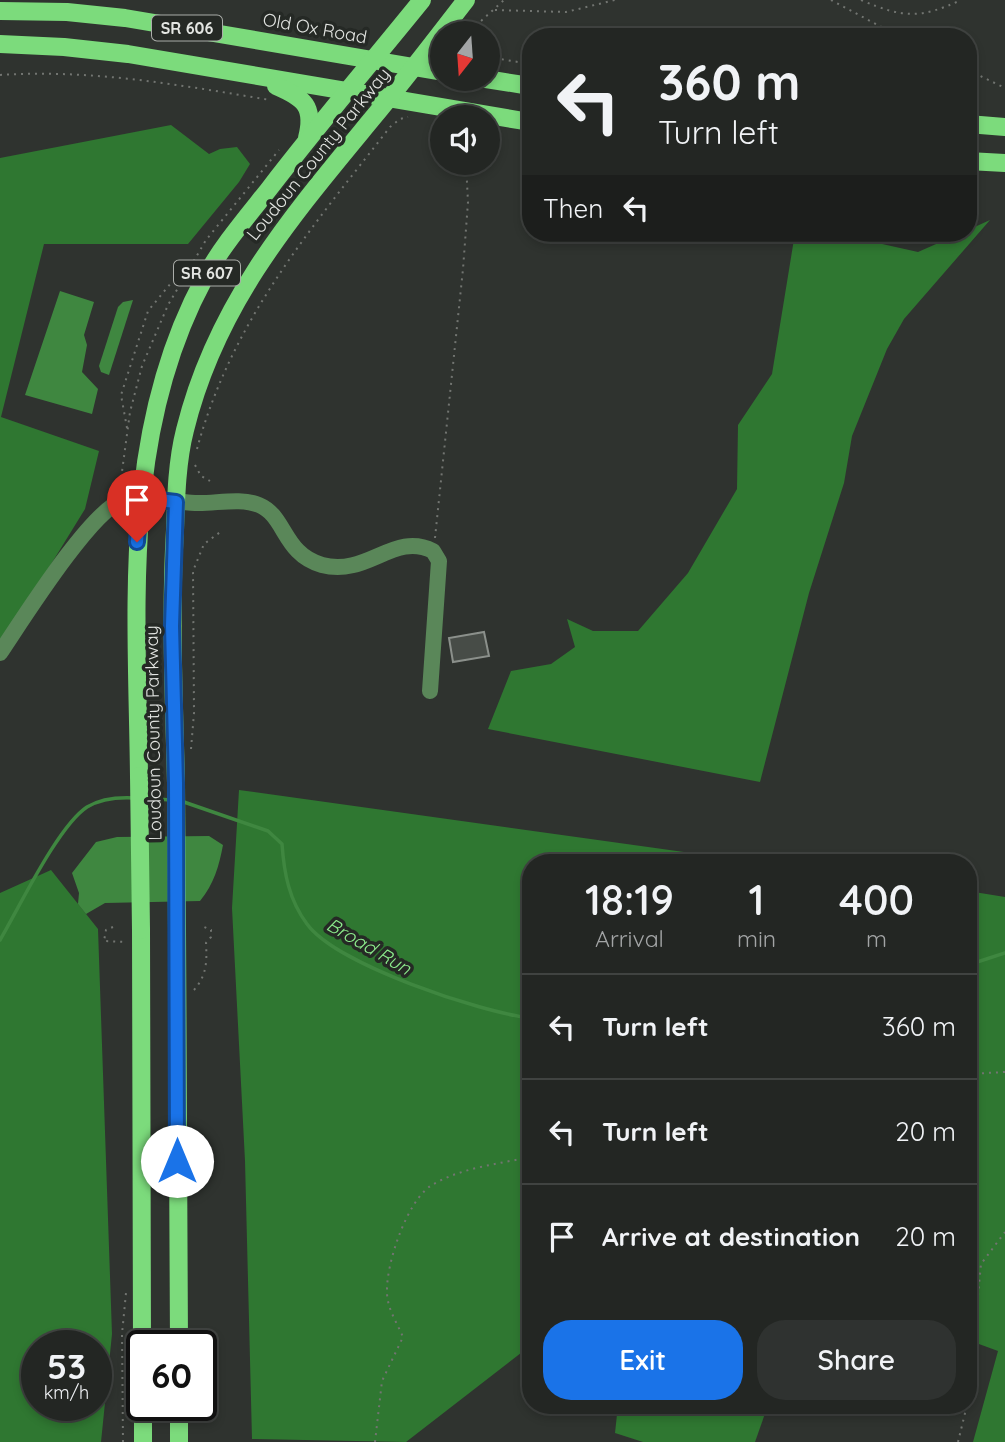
<!DOCTYPE html>
<html lang="en">
<head>
<meta charset="utf-8">
<style>
  body { margin:0; font-family:Quicksand,sans-serif; background:#2f3230; color:#f1f3f6; height:100vh; display:flex; flex-direction:column; font-size:26px; white-space:nowrap }
  * { box-sizing:border-box; margin:0 }
  p { font-size:23px; color:#a3a5a6 }
  .icon { flex:none; width:38px; height:38px; fill:none; stroke:currentColor; stroke-width:2; stroke-linecap:round; stroke-linejoin:round }
  .map { position:relative; flex:1; overflow:hidden }
  .details { position:absolute; left:522px; top:854px; width:455px; height:560px; display:flex; flex-direction:column; background:#232623; border-radius:28px; box-shadow:0 4px 10px #0003,0 0 0 2px #404341 }
  .details>* { flex:none }
  .banner { position:absolute; left:522px; top:28px; width:455px; height:214px; border-radius:28px; box-shadow:0 4px 10px #0003,0 0 0 2px #404341; background:#232623; color:#f1f3f6; overflow:hidden }
  .needle { width:46px; rotate:197deg }
  .tools { position:absolute; left:430px; top:21px; display:grid; gap:14px }
  .tools a { display:grid; place-items:center; width:70px; height:70px; border-radius:50%; background:#232623; box-shadow:0 4px 10px #0003,0 0 0 2px #404341; font-size:35px }
  .speed { position:absolute; left:21px; top:1330px; display:flex; gap:14px; font-size:35px; font-weight:700; text-align:center }
  .speed>* { display:grid; place-content:center; width:91px; height:91px; border-radius:50%; background:#232623; box-shadow:0 4px 10px #0003,0 0 0 2px #404341; line-height:1 }
  .speed small { font-size:18px; font-weight:400 }
  .speed .limit { border:4px solid #111; border-radius:10px; background:#fff; color:#111 }
  .pin { position:absolute; display:grid; place-items:center; width:60px; height:60px; color:#fff; margin:-72px -30px; border-radius:50% 50% 50% 0; rotate:-45deg; box-shadow:0 0 7px #0007 }
  .pin .icon { rotate:45deg }
  .me { position:absolute; width:77px; margin:-38px; rotate:0deg; stroke-linejoin:round; filter:drop-shadow(0 0 5px #0008) }
  .turn { display:flex; align-items:center; gap:24px; height:147px; padding:0 21px; font-size:32px }
  .turn .icon { width:91px; height:91px; stroke-width:2.5 }
  .turn b { display:block; font-size:49px; line-height:60px }
  .then { display:flex; align-items:center; height:66px; padding:0 21px; background:#0003; gap:14px; font-size:26px }
  .eta { display:flex; justify-content:space-evenly; align-items:center; height:119px; text-align:center }
  .eta b { font-size:42px; font-weight:600; line-height:49px }
  .button { display:flex; gap:14px; margin-top:auto; padding:14px 21px }
  .button a { flex:1; height:80px; border-radius:28px; background:#1a73e8; color:#fff; font-size:28px; font-weight:600; line-height:80px; text-align:center }
  .button a+a { background:#2f3230; color:#f1f3f6 }
  ul { padding:0; list-style:none }
  li { display:flex; align-items:center; gap:21px; height:105px; padding:0 21px; border-top:2px solid #404341 }
  li div { flex:1 }
  li b { display:block; font-size:26px }
  li em { font-style:normal }
  .map>svg:first-child { display:block }
</style>
</head>
<body>
<div class="map">
<svg width="1005" height="1442" viewBox="0 0 1005 1442">
  <rect width="100%" height="100%" fill="#2f332f"/>
  <!-- forest -->
  <g fill="#2f7731" fill-rule="evenodd">
    <polygon points="171,125 209,154 220,149 237,147 250,164 239,182 188,244 44,244 1,417 99,451 85,509 0,647 0,158"/>
    <polygon points="990,220 904,319 887,349 852,436 844,483 809,593 760,782 488,729 511,671 551,664 575,647 567,619 593,631 638,631 688,573 737,489 738,425 772,374 795,233 833,233 918,252 961,233 968,233 968,230"/>
    <polygon points="239,790 763,863 530,863 530,1346 406,1442 252,1439 245,1161 232,908"/>
    <path d="M51 870 98 929 112 1334 101 1442H0V893ZM37 1346H96V1405H37Z"/>
    <polygon points="968,891 1005,897 1005,1442 973,1442 998,1351 968,1340"/>
    <polygon points="618,1405 768,1405 755,1442 643,1442 615,1433"/>
  </g>
  <!-- water -->
  <g fill="#3f8740">
    <polygon points="60,291 94,302 84,335 87,345 82,372 98,389 92,414 25,395"/>
    <polygon points="133,300 109,375 101,372 99,366 118,307 123,302"/>
    <path d="M209 836 223 845C219 866 214 884 200 901L105 903 86 914 78 904 79 893 72 873 96 842 117 837Z"/>
  </g>
  <g fill="none" stroke-linecap="round" stroke-linejoin="round">
    <!-- stream -->
    <g stroke="#3f8740" stroke-width="3.5">
      <polyline points="146,798 170,800"/>
      <path d="M181 801 268 831 282 844C284 873 289 900 307 924 337 965 480 1012 530 1018"/>
      <path d="M0 940C19 908 58 826 87 807 102 798 118 797 135 798"/>
      <polyline points="968,965 1005,953"/>
    </g>
  </g>
  <!-- building -->
  <polygon fill="#474c47" stroke="#8b908b" stroke-width="2" points="484,632 489,656 453,662 449,638"/>
  <g fill="none" stroke-linecap="round" stroke-linejoin="round">
    <!-- path -->
    <g stroke="#727571" stroke-width="2" stroke-dasharray="2 5" stroke-linecap="butt">
      <polyline points="831,0 900,37"/>
      <path d="M861 0C903 18 920 19 961 0"/>
      <polyline points="495,10 566,12 615,0"/>
      <polyline points="474,33 481,21 504,0"/>
      <polyline points="488,57 530,64"/>
      <polyline points="968,70 1003,87"/>
      <path d="M0 75C92 69 180 85 270 100"/>
      <polyline points="127,428 121,395 148,311 171,283 180,280"/>
      <path d="M197 449C232 320 310 230 390 127L400 119 408 117"/>
      <polyline points="195,465 201,476 210,481"/>
      <polyline points="113,489 121,479 130,412 142,366 168,305 206,240 279,150"/>
      <polyline points="435,538 463,269 468,202 466,163"/>
      <polyline points="191,749 194,713 193,571 204,544 223,530"/>
      <polyline points="113,927 106,930 104,941 125,942"/>
      <path d="M194 990C207 975 207 961 206 943L211 937V930L202 926"/>
      <polyline points="968,1074 1005,1072"/>
      <polyline points="968,1400 981,1264 1005,1232"/>
      <polyline points="123,1442 122,1334 126,1293"/>
      <path d="M375 1442 382 1381 403 1337C397 1323 387 1308 387 1292 386 1264 407 1200 432 1185 460 1168 498 1164 530 1157"/>
      <polyline points="958,1442 967,1405"/>
    </g>
    <!-- minor -->
    <path stroke="#5a8759" stroke-width="16" d="M0 653C21 622 91 510 122 501 144 494 172 502 195 503 215 504 240 497 259 505 286 516 283 554 322 565 368 577 394 531 433 551L439 561 430 691"/>
    <!-- major -->
    <g stroke="#7cdb7c" stroke-width="18">
      <polyline points="0,11 67,12 125,18 443,72"/>
      <polyline points="0,44 64,47 128,54 530,122"/>
      <polyline points="486,79 530,86"/>
      <path d="M276 86C304 98 315 106 307 138"/>
      <polyline points="968,124 1005,127"/>
      <polyline points="968,161 1005,163"/>
      <path d="M139 776C137 607 121 433 204 279 221 247 246 218 269 189 318 125 371 63 422 0"/>
      <path d="M176 783C174 699 170 614 175 530 176 497 177 461 185 430 216 304 291 217 371 120 404 81 435 40 466 0"/>
      <polyline points="177,929 179,1346"/>
      <polyline points="141,930 142,1346"/>
      <polyline points="143,1405 143,1442"/>
      <polyline points="179,1405 179,1442"/>
    </g>
    <!-- major-bridge -->
    <g stroke="#7cdb7c" stroke-width="18">
      <polyline points="139,776 141,930"/>
      <polyline points="176,783 177,929"/>
    </g>
  </g>
  <g fill="none" stroke-linecap="round" stroke-linejoin="round">
    <defs>
      <polyline id="route" points="137,542 140,498 176,502 172,626 176,783 177,1161"/>
    </defs>
    <!-- route casing -->
    <use href="#route" stroke="#114b97" stroke-width="18"/>
    <!-- route -->
    <use href="#route" stroke="#1a73e8" stroke-width="12"/>
  </g>
  <g text-anchor="middle" dominant-baseline="central" stroke-width="7" stroke-linejoin="round" paint-order="stroke">
    <!-- shield labels -->
    <g fill="#252925" stroke="#aaada9" stroke-width="2">
      <rect x="152" y="15.5" width="70" height="25" rx="5"/>
      <rect x="174" y="260.5" width="66" height="25" rx="5"/>
    </g>
    <g font-size="16" font-weight="bold" fill="#e3e5e2">
      <text x="187" y="28">SR 606</text>
      <text x="207" y="273">SR 607</text>
    </g>
    <!-- street labels -->
    <g font-size="18" fill="#e3e5e2" stroke="#252925">
      <text transform="translate(315 28) rotate(10)">Old Ox Road</text>
      <text transform="translate(318 154) rotate(-51)">Loudoun County Parkway</text>
      <text transform="translate(153 733) rotate(-91)">Loudoun County Parkway</text>
    </g>
    <!-- water labels -->
    <g font-size="19" font-style="italic" fill="#8ceb8c" stroke="#252925">
      <text transform="translate(369 946) rotate(30)">Broad Run</text>
    </g>
  </g>
</svg>
<div class="tools">
<a><svg class="needle" viewBox="-14 -14 28 28"><path d="M0-13l5 13h-10z" fill="#e53935"/><path d="M0 13l5-13h-10z" fill="#a3a5a6"/></svg></a>
<a><svg class="icon" aria-label="sound" viewBox="0 0 24 24"><path d="M4 9h4l5-4v14l-5-4H4zM17 9q2 3 0 6"/></svg></a>
</div>
<div class="speed"><div>53<small>km/h</small></div><div class="limit">60</div></div>
<div class="pin" style="left:137px;top:542px;background:#d93025"><svg class="icon" aria-label="arrive" viewBox="0 0 24 24"><path d="M6 21V4h12l-3 4 3 4H6"/></svg></div>
<svg class="me" style="left:177px;top:1161px" viewBox="-20 -20 40 40"><circle r="19" fill="#fff"/><path d="M0-13L10 11 0 6-10 11z" fill="#1a73e8"/></svg>
<div class="banner">
<div class="turn"><svg class="icon" aria-label="left" viewBox="0 0 24 24"><path d="M17 20v-9H6M10 6l-5 5 5 5"/></svg><div><b>360 m</b>Turn left</div></div>
<div class="then">Then<svg class="icon" aria-label="left" viewBox="0 0 24 24"><path d="M17 20v-9H6M10 6l-5 5 5 5"/></svg></div>
</div>
<section class="details">
<div class="eta">
<div><b>18:19</b><p>Arrival</p></div>
<div><b>1</b><p>min</p></div>
<div><b>400</b><p>m</p></div>
</div>
<ul>
<li><svg class="icon" aria-label="left" viewBox="0 0 24 24"><path d="M17 20v-9H6M10 6l-5 5 5 5"/></svg><div><b>Turn left</b></div><em>360 m</em></li>
<li><svg class="icon" aria-label="left" viewBox="0 0 24 24"><path d="M17 20v-9H6M10 6l-5 5 5 5"/></svg><div><b>Turn left</b></div><em>20 m</em></li>
<li><svg class="icon" aria-label="arrive" viewBox="0 0 24 24"><path d="M6 21V4h12l-3 4 3 4H6"/></svg><div><b>Arrive at destination</b></div><em>20 m</em></li>
</ul>
<div class="button"><a>Exit</a><a>Share</a></div>
</section>
</div>
</body>
</html>
